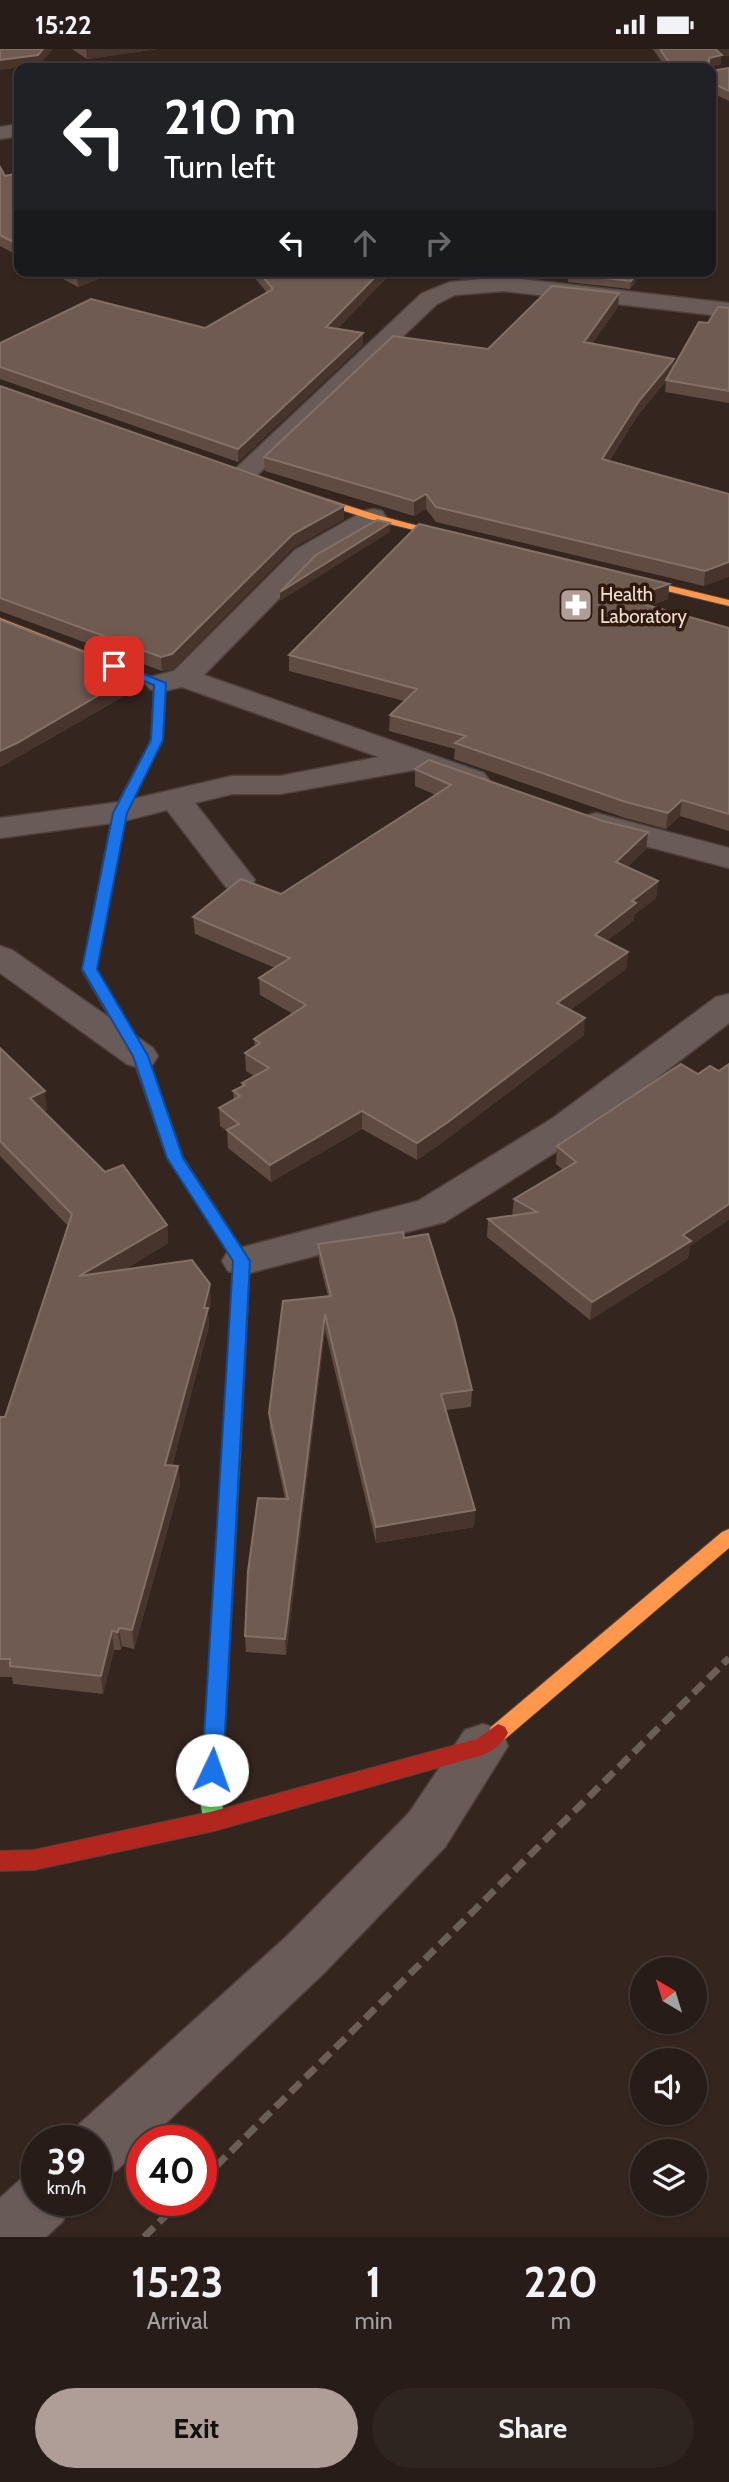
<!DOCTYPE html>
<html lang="en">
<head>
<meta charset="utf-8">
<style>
  body { margin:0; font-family:Cabin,sans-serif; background:#2f2520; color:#f1f3f6; height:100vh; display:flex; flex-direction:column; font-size:26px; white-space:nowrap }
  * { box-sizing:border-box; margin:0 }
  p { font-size:23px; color:#a4a1a1 }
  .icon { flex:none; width:38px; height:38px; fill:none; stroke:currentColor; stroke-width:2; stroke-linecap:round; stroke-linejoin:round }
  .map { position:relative; height:2188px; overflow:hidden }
  .drawer { display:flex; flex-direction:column; background:#271c17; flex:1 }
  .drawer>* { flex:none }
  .hud { position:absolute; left:14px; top:14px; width:702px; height:214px; border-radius:14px; box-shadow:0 2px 5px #0004,0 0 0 2px #433a36; background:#202124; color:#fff; overflow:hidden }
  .needle { width:46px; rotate:322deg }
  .fabs { position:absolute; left:630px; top:1908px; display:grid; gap:14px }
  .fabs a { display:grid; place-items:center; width:77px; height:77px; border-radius:50%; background:#271c17; box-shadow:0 2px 5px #0004,0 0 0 2px #433a36; font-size:35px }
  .speed { position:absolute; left:21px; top:2076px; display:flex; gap:14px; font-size:35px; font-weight:700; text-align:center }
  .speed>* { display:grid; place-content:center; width:91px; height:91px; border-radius:50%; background:#271c17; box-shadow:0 2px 5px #0004,0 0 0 2px #433a36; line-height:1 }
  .speed small { font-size:18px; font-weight:400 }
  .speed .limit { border:10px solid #d22; background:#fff; color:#111 }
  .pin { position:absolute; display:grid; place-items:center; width:60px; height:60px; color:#fff; margin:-30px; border-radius:14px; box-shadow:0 4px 10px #0006 }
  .me { position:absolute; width:77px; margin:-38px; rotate:3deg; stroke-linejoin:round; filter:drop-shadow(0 0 5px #0008) }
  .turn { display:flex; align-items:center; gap:24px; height:147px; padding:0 35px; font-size:32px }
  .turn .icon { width:91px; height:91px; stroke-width:2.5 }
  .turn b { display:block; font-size:49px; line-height:60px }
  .lanes { display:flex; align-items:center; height:66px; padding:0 35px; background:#0003; justify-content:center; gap:35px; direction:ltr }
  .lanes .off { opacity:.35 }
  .eta { display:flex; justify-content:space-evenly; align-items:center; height:119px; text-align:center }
  .eta b { font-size:42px; font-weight:700; line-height:49px }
  .cta { display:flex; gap:14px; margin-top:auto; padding:14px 35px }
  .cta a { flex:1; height:80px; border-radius:42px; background:#af9e97; color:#111; font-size:28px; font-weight:700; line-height:80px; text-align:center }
  .cta a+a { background:#2f2520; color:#f1f3f6 }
  .status { display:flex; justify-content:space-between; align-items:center; height:49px; padding:0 35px; background:#271c17; direction:ltr }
  .status svg { height:19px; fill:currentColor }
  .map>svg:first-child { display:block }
</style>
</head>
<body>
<div class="status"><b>15:22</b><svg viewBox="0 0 49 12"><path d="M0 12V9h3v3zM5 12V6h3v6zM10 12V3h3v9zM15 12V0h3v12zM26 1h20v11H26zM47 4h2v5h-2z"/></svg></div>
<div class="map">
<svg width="729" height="2188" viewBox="0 0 729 2188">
  <rect width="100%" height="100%" fill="#34251f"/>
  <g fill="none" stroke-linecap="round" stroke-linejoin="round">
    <defs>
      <g id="street">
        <polygon points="19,75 19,87 0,90 0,78"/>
        <polygon points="504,228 729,254 729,268 504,242 455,246 437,255 252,431 243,434 234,431 230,426 234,421 421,245 450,233"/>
        <polygon points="373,460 382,462 386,468 382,474 315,513 204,626 484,724 489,731 484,738 473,740 414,721 280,745 232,745 195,754 255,831 250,838 238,841 226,838 167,761 120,773 0,789 0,769 120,753 232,727 280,727 379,708 182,638 160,643 150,640 145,634 150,628 174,622 295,501 364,462"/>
        <polygon points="596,764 729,799 729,819 585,781 580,774 585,767"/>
        <polygon points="0,897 12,901 153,999 158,1007 153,1015 140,1019 127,1015 0,924"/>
        <polygon points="729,945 729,974 581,1087 445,1173 242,1226 228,1222 222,1212 228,1202 418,1152 553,1069 716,948"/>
        <polygon points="483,1675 501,1681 508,1697 445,1798 325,1923 148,2091 142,2091 142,2097 117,2121 96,2129 96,2091 71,2091 75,2079 287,1887 409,1764 465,1681"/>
        <polygon points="37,2124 37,2151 71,2151 63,2172 46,2188 0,2188 0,2149 21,2130"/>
      </g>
      <path id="fast" d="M216 1657 223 1660 226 1666 221 1748 225 1772 221 1779 214 1782 207 1779C193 1750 204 1698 206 1666L209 1660Z"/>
      <g id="slow">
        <polygon points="296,440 377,466 472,491 467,494 369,470 292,445 291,443"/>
        <polygon points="617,524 729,551 729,557 613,529 611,527"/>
        <polygon points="0,569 166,634 163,691 127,763 94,924 84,924 82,921 113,763 151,691 154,636 0,576"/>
        <polygon points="233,1369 239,1371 242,1376 226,1666 223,1672 216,1675 209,1672 206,1666 224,1376 227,1371"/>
        <polygon points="729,1480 729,1499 505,1690 498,1693 491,1690 488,1684 491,1678 722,1483"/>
      </g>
      <g id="jam">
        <polygon points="89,917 96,921 148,1007 183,1108 250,1212 242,1376 239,1381 233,1383 227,1381 224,1376 234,1212 167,1109 132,1007 82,921"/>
        <path d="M498 1675 505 1678 508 1684C503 1694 493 1702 483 1706L214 1782 34 1821 0 1822V1802L34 1801 214 1762 477 1690Z"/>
      </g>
    </defs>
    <!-- street casing -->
    <use href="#street" stroke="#4e413c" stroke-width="3"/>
    <!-- fast casing -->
    <use href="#fast" stroke="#4e413c" stroke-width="2"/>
    <!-- slow casing -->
    <use href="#slow" stroke="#4e413c" stroke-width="2"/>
    <!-- jam casing -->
    <use href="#jam" stroke="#4e413c" stroke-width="2"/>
    <!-- street -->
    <use href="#street" fill="#695c58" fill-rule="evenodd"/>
    <!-- fast -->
    <use href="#fast" fill="#63d668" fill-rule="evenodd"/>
    <!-- slow -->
    <use href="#slow" fill="#ff974d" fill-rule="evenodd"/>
    <!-- jam -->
    <use href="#jam" fill="#b3261e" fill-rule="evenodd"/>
    <!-- rail -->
    <g stroke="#6a5e59" stroke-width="7" stroke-dasharray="14 7" stroke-linecap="butt">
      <polyline points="201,2132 729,1609"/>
      <polyline points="144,2188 182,2151"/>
    </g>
  </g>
  <!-- wall -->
  <g fill="#5f4b42">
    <polygon points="72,0 157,0 87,10"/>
    <polygon points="653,0 729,0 721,7 721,15 709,18 709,19 666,19"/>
    <polygon points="729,19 729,52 710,43 710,22"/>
    <polygon points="0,118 5,127 19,124 19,207 0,197"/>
    <polygon points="48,222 115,222 101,229 78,238"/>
    <polygon points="249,222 393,222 337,280 363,296 238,413 0,330 0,294 205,279 267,244"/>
    <polygon points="637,224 636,232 630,240 568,233 568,225"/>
    <polygon points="618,258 592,294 674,310 673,319 708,274 729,259 729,354 665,343 666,332 638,366 609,412 729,445 704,537 436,473 426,460 414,467 265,422 264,408 488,300"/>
    <polygon points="0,337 344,457 344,470 293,499 173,620 162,622 0,562"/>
    <polygon points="669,535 668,550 649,557 729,579 729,782 680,767 666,780 625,769 454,710 455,700 389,682 390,666 404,652 289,622 289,606"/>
    <polygon points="0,571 141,625 142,640 130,648 126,646 18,708 0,718"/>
    <polygon points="415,720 648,783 646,800 627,818 658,832 656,849 634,866 634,871 607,892 628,903 626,920 570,961 584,986 447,1090 417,1111 362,1080 271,1133 228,1099 227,1082 220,1077 219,1059 234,1051 233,1042 242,1038 242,1034 254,1027 246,1022 245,1004 255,998 254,990 293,965 260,946 259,929 275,919 195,885 193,868 281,845 436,746 415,737"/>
    <polygon points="0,999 47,1061 43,1062 105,1123 167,1176 168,1194 124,1221 211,1254 208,1264 209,1277 172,1417 178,1417 180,1436 134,1600 122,1597 121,1601 114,1601 103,1645 13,1635 12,1628 0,1628 0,1368 5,1368 68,1177 0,1107"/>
    <polygon points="719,1022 688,1209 590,1271 487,1188 488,1170 512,1167 514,1150 563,1121 556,1115 557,1097 698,1025"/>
    <polygon points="404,1189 472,1341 471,1358 446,1361 475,1461 474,1478 376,1494 325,1281 286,1606 246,1603 245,1587 285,1450 270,1380 269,1364 328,1247 319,1212 318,1195"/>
  </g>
  <!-- shaded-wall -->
  <g fill="#47352d">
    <polygon points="43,0 53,0 39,16 0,21 0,11"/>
    <polygon points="86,0 157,0 87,10"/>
    <polygon points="714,0 729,0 729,7 721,7 721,15 708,18 709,9"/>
    <polygon points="86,222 115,222 101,229 78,238 77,226"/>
    <polygon points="381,222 393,222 326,291 326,278"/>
    <polygon points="637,224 636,232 630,240 631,232"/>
    <polygon points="619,244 618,258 584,307 584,293"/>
    <polygon points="363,284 363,296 238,413 238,400"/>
    <polygon points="674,310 672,325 638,366 600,425 602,410 639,352"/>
    <polygon points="426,445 426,460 414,467 414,452"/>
    <polygon points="344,457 344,470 293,499 173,620 162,622 161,608 293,485"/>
    <polygon points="390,474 390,483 280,552 280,543"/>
    <polygon points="729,513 729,528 704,537 705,522"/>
    <polygon points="669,535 668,550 624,565 625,550"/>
    <polygon points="141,625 142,640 130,648 129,633"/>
    <polygon points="125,631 126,646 18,708 0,718 0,702"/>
    <polygon points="682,751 680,767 666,780 668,764"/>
    <polygon points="648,783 646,800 615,830 616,813"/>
    <polygon points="658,832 656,849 634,866 634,871 593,903 595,886 632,852"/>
    <polygon points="628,903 626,920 556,971 557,954"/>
    <polygon points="585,969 584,986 447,1090 417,1111 417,1094"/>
    <polygon points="45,1042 47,1061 32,1068 30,1049"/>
    <polygon points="362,1062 362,1080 271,1133 270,1116"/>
    <polygon points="729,1155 729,1171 690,1197 688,1209 590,1271 592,1253 683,1186"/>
    <polygon points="167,1176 168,1194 82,1246 79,1227"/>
    <polygon points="210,1235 211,1254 208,1264 209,1277 167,1435 165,1416"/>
    <polygon points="325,1265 325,1281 286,1606 285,1590"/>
    <polygon points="178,1417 180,1436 134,1600 132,1581"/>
    <polygon points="475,1461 474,1478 376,1494 376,1478"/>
    <polygon points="119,1579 122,1597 121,1601 118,1583"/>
    <polygon points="112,1582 114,1601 103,1645 101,1627"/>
  </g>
  <!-- building -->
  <g fill="#6f5b52" stroke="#837067" stroke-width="2">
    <polygon points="0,0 43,0 38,6 0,11"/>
    <polygon points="660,0 715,0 722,6 709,9 709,19 679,19 670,15"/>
    <polygon points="729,19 729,42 710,33 710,22"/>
    <polygon points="0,118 5,127 19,124 19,196 0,186"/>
    <polygon points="70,222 86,222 77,226"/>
    <polygon points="258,222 381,222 326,278 363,284 238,400 0,318 0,294 91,250 205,279 273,240"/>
    <polygon points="571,222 624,222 637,224 631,232 568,225"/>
    <polygon points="552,237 619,244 584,293 674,310 639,352 602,410 729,445 729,513 705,522 436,458 426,445 414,452 264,408 393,287 488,300"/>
    <polygon points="718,258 729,259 729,342 666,331 699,273 708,274"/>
    <polygon points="0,337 344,457 293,485 172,605 161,608 0,549"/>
    <polygon points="377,471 390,474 280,543 316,506"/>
    <polygon points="419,475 669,535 625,550 729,579 729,765 682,751 668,764 626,753 455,694 466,687 390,666 417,640 289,606"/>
    <polygon points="0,571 141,625 129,633 125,631 17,694 0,702"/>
    <polygon points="429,711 603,772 648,783 616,813 658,832 632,852 636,854 595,886 628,903 557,954 585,969 448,1073 417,1094 362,1062 270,1116 227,1081 239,1075 219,1059 240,1047 233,1042 245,1036 242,1034 269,1019 245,1004 260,994 254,990 306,956 259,929 290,909 193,868 241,830 281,845 451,736 415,720"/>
    <polygon points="0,999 45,1042 30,1049 105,1123 123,1116 167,1176 79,1227 192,1211 210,1235 204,1259 208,1259 165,1416 178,1417 132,1581 119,1579 118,1583 112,1582 101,1627 10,1617 10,1610 0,1610 0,1368 5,1368 72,1165 0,1092"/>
    <polygon points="681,1015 698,1025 710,1017 719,1022 729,1015 729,1155 683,1186 691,1192 592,1253 488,1170 537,1163 514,1150 576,1113 557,1097"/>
    <polygon points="403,1183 404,1189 428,1185 455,1271 472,1341 441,1345 475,1461 376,1478 325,1265 285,1590 245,1587 248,1522 258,1449 288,1450 269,1364 283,1252 331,1247 318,1195"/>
  </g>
  <!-- route -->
  <polygon fill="#1a73e8" stroke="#114b97" stroke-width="2" points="114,613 166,634 163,691 127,764 97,920 148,1007 183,1109 250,1212 223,1721 220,1728 212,1731 205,1728 202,1721 233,1212 167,1109 133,1007 82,920 113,764 151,691 154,636 110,619 110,614"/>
  <!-- icons -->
  <defs>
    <symbol id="pharmacy-square" viewBox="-11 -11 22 22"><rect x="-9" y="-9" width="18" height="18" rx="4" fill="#af9e97" stroke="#31180d"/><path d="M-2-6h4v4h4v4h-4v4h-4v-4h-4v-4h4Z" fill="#fff"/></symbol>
  </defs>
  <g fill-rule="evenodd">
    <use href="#pharmacy-square" x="557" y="537" width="38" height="38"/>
  </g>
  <g text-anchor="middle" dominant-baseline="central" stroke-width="7" stroke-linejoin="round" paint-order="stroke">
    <!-- far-poi labels -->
    <g font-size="19" fill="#f1dfd8" stroke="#31180d" text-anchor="start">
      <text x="600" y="545">Health<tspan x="600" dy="22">Laboratory</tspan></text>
    </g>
  </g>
</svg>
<div class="fabs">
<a><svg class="needle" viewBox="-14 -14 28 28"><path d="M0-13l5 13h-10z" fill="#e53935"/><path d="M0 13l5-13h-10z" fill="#a4a1a1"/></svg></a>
<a><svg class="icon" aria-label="sound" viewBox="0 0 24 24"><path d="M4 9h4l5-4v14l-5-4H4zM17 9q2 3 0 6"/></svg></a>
<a><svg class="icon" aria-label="layers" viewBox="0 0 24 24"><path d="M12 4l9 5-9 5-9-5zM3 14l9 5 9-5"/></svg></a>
</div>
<div class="speed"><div>39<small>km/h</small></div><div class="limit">40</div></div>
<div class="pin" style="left:114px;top:617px;background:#d93025"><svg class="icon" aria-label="arrive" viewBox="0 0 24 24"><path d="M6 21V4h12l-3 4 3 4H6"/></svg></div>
<svg class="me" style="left:212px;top:1721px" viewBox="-20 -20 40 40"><circle r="19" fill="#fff"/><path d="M0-13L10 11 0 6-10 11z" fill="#1a73e8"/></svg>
<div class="hud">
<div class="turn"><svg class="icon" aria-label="left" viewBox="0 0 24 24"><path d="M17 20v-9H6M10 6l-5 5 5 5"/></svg><div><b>210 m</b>Turn left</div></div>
<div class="lanes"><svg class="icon" aria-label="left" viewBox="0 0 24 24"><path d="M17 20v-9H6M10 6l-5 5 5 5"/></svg><svg class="icon off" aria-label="ahead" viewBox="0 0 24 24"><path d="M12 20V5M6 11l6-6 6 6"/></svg><svg class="icon off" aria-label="right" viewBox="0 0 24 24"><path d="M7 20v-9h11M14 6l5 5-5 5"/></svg></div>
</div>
</div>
<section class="drawer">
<div class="eta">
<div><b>15:23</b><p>Arrival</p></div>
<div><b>1</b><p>min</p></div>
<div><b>220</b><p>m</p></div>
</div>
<div class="cta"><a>Exit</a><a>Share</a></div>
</section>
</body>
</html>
